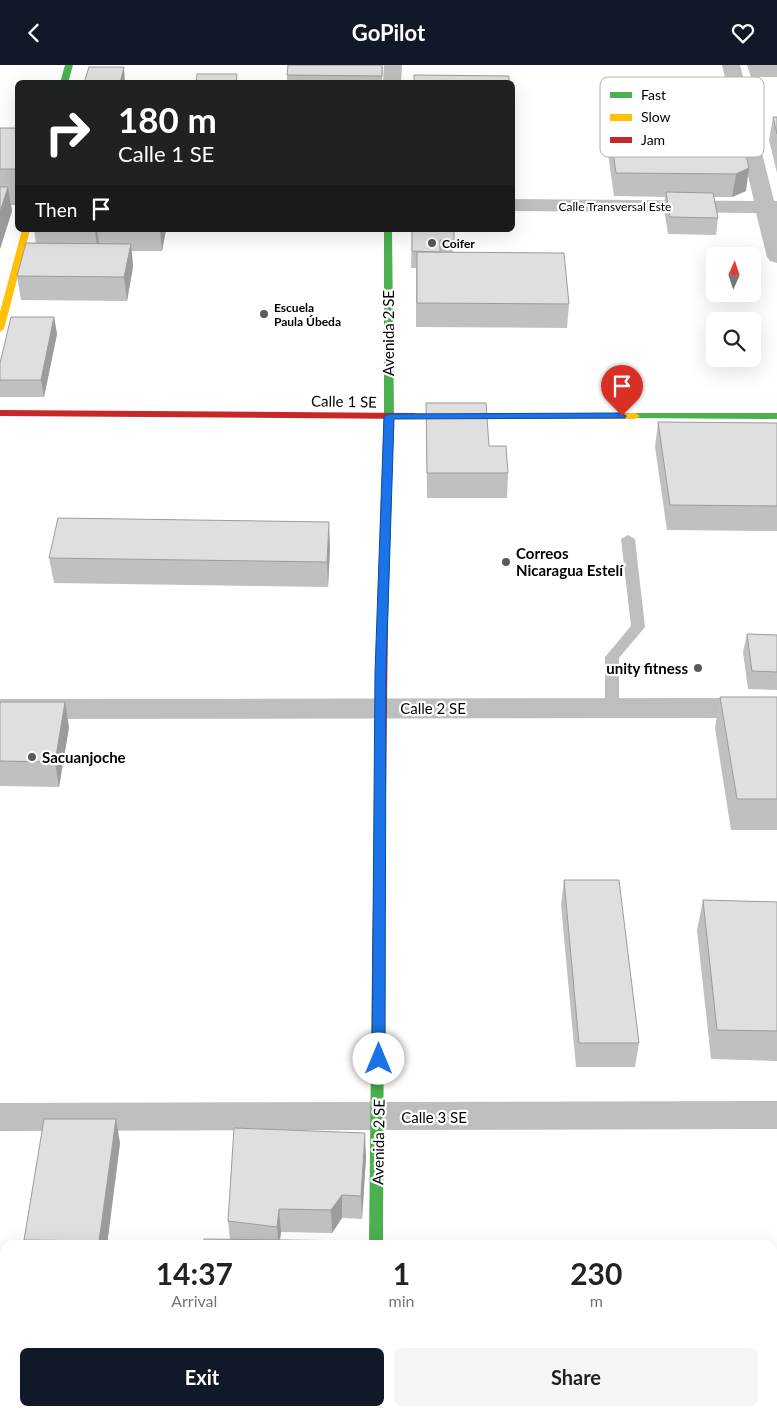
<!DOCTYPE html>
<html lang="en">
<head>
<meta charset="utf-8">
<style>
  body { margin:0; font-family:Lato,sans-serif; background:#f6f6f6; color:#222; height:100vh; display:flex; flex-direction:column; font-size:19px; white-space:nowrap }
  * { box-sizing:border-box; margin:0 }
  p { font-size:16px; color:#767676 }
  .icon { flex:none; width:28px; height:28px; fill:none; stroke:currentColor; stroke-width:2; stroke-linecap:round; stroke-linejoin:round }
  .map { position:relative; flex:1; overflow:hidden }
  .details { position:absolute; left:0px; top:1175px; width:778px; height:176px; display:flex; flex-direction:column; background:#fff; border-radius:15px 15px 0 0; box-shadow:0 5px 20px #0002 }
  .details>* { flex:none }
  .banner { position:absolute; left:15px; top:15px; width:500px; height:152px; border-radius:8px; box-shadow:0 5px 20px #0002; background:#202124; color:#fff; overflow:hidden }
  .needle { width:32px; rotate:3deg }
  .tools { position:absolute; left:706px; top:182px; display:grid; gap:10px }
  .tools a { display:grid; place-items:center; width:55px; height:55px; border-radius:8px; background:#fff; box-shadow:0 5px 20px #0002; font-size:25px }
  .pin { position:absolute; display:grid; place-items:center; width:42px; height:42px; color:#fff; margin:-51px -21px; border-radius:50% 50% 50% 0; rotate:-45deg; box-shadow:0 0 5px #0007 }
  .pin .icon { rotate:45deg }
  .me { position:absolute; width:55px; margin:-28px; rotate:0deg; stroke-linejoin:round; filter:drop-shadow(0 0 4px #0008) }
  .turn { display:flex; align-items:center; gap:18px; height:105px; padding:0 20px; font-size:22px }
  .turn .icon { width:65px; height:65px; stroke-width:2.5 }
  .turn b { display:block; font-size:35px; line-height:42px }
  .then { display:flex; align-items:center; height:48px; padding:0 20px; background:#0003; gap:10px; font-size:19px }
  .eta { display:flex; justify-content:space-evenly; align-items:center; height:85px; text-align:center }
  .eta b { font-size:30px; font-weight:700; line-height:35px }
  .action { display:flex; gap:10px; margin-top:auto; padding:10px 20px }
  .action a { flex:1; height:58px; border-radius:8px; background:#111827; color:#fff; font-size:20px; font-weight:700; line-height:58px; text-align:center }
  .action a+a { background:#f6f6f6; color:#222 }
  header { display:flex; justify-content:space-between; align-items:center; height:65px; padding:0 20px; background:#111827; color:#fff; font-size:22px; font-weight:700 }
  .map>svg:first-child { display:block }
</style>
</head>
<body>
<header><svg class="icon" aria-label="back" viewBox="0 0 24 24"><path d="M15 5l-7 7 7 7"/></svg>GoPilot<svg class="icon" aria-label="heart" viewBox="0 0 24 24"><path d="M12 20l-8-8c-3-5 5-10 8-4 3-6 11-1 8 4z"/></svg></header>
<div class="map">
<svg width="777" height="1351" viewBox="0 0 777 1351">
  <rect width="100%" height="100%" fill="#fff"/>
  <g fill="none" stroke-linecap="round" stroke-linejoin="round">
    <!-- lane -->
    <polygon fill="#bebebe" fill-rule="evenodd" points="628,470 635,474 645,562 619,593 619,643 617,647 607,647 605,643 605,592 631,561 621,474"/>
    <!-- street -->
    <g fill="#bebebe" fill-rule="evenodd">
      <polygon points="384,0 402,0 401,18 383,18"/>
      <polygon points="722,0 740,0 774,136 777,136 777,198 770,196 767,192 756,148 512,146 512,134 754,136"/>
      <rect x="0" y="128" width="18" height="12"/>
      <polygon points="777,633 777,653 0,654 0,634"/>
      <polygon points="777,1036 777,1064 0,1066 0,1038"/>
      <rect x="354" y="1346" width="38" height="5"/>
    </g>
    <!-- fast -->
    <g fill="#4caf50" fill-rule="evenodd">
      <polygon points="65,0 73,0 68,18 60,18"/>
      <polygon points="384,165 392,165 394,351 388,554 383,558 378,554 384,351"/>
      <polygon points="635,348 777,348 777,354 632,353 632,349"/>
      <polygon points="378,892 382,893 384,897 383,1180 369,1180 372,897 374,893"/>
    </g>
    <!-- slow -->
    <g fill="#ffc107" fill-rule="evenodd">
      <polygon points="22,165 30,165 4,264 0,267 0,247"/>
      <polygon points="414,348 635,348 640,351 635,354 411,353 411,349"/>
    </g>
    <!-- jam -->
    <g fill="#c62828" fill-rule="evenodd">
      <polygon points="0,345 414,348 419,351 414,354 0,351"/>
      <polygon points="383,550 388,554 384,897 382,901 378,902 374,901 372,897 378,554"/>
    </g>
  </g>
  <!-- wall -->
  <g fill="#c0c0c0">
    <polygon points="383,0 382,18 287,18 287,10"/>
    <polygon points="747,0 777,0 777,12 751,12"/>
    <polygon points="608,52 738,57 746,126 732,132 714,132 718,153 716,170 668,169 664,144 665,132 614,131 606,75"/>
    <polygon points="773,52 777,52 777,108 769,75"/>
    <polygon points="0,63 18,63 18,128 9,128 12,146 0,184"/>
    <polygon points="34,165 166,165 162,186 132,186 133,202 127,236 21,235 17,211 36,178"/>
    <polygon points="412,165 454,165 453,187 569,239 567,263 416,262 416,203 411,203"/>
    <polygon points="54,252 57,269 44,332 0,332 0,298"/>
    <polygon points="426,338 489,381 508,408 507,433 427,433"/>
    <polygon points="658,357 777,358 777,466 667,465 655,382"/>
    <polygon points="330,482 328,522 54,518 49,493"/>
    <polygon points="747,569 777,570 777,625 748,624 743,587"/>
    <polygon points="720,632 777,632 777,765 731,765 715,663"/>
    <polygon points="0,637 69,662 59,722 0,721"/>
    <polygon points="564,815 639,978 635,1002 576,1002 561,840"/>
    <polygon points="703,835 777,837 777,996 711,994 697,865"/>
    <polygon points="120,1078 107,1180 26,1180 24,1175"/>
    <polygon points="366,1092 362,1154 342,1153 332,1168 281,1167 280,1175 230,1174 228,1156"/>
  </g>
  <!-- shaded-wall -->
  <g fill="#9c9c9c">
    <polygon points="124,2 125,18 120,18"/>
    <polygon points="18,97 18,120 15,104"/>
    <polygon points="749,103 746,126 732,132 736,109"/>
    <polygon points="8,122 12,146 0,184 0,147"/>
    <polygon points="95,165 97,165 100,185 98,192"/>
    <polygon points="160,165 166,165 162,186"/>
    <polygon points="131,179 133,202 127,236 124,212"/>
    <polygon points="54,252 57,269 44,332 41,315"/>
    <polygon points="329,457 330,482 328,522 327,497"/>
    <polygon points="65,637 69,662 59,722 55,697"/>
    <polygon points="116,1054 120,1078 107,1180 100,1180 99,1176"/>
    <polygon points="365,1068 366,1092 362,1154 361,1131"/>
    <polygon points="342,1130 342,1153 332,1168 331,1145"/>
    <polygon points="279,1144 281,1167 279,1180 277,1162"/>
  </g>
  <!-- building -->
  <g fill="#dfdfdf" stroke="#9c9c9c">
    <polygon points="288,0 382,0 382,11 287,10"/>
    <polygon points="89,2 124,2 120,18 84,18"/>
    <polygon points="197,9 237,9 236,18 196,18"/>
    <polygon points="414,10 509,11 509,18 414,18"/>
    <polygon points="608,52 738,57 749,103 736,109 616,108"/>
    <polygon points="773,52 777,52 777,69"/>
    <polygon points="0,63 18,63 18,97 15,104 0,104"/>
    <polygon points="0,122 8,122 0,147"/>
    <polygon points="666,127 713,128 718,153 670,152"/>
    <polygon points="412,165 454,165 454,175 440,175 440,187 412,186"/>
    <polygon points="26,178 131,179 124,212 17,211"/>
    <polygon points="417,187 564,188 569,239 417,238"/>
    <polygon points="11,252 54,252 41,315 0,315 0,298"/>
    <polygon points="426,338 486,338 489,381 506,381 508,408 427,408"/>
    <polygon points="658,357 777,358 777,441 670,440"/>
    <polygon points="58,453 329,457 327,497 49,493"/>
    <polygon points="747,569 777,570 777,607 752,606"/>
    <polygon points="720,632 777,632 777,734 737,734"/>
    <polygon points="0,637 65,637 55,697 0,696"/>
    <polygon points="564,815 619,815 639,978 579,978"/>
    <polygon points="703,835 777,837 777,966 717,965"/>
    <polygon points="44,1054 116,1054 99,1176 24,1175"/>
    <polygon points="234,1063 365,1068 361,1131 342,1130 331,1145 279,1144 277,1162 228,1156"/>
    <polygon points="204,1174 360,1176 360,1180 203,1180"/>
  </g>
  <!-- route -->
  <polygon fill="#1a73e8" stroke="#114b97" points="622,348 626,351 625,353 394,354 386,608 385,994 383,998 374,998 372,994 375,608 384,351 389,349"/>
  <!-- markers -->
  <g fill="#595959" stroke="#fff" stroke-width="2">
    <circle cx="432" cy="178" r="5"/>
    <circle cx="264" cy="249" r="5"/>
    <circle cx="506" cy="497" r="5"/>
    <circle cx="698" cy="603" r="5"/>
    <circle cx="32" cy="692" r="5"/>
  </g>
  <g text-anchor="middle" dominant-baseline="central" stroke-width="4.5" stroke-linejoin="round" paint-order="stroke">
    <!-- far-street labels -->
    <g font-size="12" fill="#000" stroke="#fff">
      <text x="615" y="141">Calle Transversal Este</text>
    </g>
    <!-- far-poi labels -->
    <g font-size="12" font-weight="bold" fill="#000" stroke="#fff" text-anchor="start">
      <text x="442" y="178">Coifer</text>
      <text x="274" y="242">Escuela<tspan x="274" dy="14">Paula Úbeda</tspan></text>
    </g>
    <!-- street labels -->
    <g font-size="15" fill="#000" stroke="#fff">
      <text transform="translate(388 268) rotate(-90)">Avenida 2 SE</text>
      <text transform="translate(344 336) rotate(1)">Calle 1 SE</text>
      <text x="433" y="643">Calle 2 SE</text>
      <text x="434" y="1052">Calle 3 SE</text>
      <text transform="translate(378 1077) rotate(-89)">Avenida 2 SE</text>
    </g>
    <!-- poi labels -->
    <g font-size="15" font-weight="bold" fill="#000" stroke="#fff" text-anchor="start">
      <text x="516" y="488">Correos<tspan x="516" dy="17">Nicaragua Estelí</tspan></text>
      <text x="688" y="603" text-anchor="end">unity fitness</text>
      <text x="42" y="692">Sacuanjoche</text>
    </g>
  </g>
  <!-- legend -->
  <rect x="600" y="12" width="164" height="80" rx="8" fill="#fff" stroke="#b2b2b2" stroke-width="1"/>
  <rect x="610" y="27" width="22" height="6" fill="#4caf50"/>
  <rect x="610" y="49" width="22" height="7" fill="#ffc107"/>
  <rect x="610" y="72" width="22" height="6" fill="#c62828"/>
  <g font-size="14" fill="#000">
    <text x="641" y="35">Fast</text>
    <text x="641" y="57">Slow</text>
    <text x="641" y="80">Jam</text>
  </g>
</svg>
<div class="tools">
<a><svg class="needle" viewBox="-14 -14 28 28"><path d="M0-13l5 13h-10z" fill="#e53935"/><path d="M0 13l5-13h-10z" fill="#767676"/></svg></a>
<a><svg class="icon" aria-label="search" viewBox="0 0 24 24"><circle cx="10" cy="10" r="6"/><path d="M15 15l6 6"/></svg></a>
</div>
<div class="pin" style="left:622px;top:351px;background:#d93025"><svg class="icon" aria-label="arrive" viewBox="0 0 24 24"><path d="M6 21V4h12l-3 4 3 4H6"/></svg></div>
<svg class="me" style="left:379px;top:994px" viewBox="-20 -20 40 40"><circle r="19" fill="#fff"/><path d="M0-13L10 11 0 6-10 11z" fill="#1a73e8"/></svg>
<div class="banner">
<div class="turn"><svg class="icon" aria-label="right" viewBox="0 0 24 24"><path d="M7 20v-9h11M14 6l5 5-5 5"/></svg><div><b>180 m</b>Calle 1 SE</div></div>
<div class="then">Then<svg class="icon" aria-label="arrive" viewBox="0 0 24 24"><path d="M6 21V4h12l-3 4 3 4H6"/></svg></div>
</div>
<section class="details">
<div class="eta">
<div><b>14:37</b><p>Arrival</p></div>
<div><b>1</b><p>min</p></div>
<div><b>230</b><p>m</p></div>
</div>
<div class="action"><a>Exit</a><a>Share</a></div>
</section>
</div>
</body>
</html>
